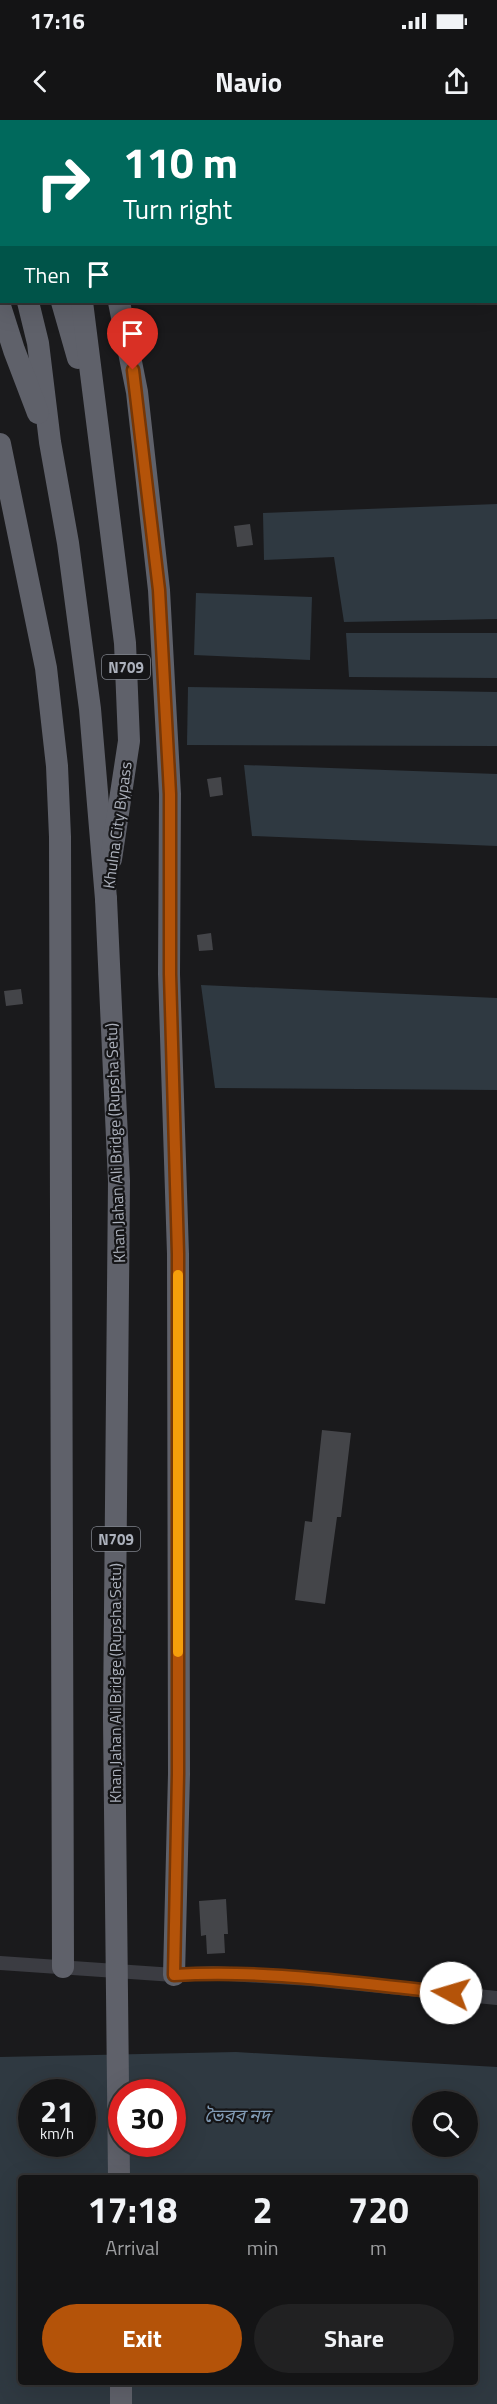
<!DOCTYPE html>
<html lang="en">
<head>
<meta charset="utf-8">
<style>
  body { margin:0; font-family:"Titillium Web","Noto Sans Bengali",sans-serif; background:#212122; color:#f1f3f6; height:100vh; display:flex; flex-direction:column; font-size:22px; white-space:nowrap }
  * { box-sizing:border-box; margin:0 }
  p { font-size:20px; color:#9d9ea0 }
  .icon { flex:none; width:33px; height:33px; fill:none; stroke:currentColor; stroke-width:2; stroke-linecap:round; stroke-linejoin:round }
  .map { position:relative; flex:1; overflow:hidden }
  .drawer { position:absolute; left:18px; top:2055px; width:460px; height:210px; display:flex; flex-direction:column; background:#141415; border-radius:6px; box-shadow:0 6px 24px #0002,0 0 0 2px #333334 }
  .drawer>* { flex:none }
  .guide { position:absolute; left:0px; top:0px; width:498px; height:183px; box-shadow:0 6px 24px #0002,0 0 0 2px #333334; background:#00695c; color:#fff; overflow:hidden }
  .controls { position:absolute; left:412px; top:1971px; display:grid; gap:12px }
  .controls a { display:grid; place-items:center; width:66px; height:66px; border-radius:50%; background:#141415; box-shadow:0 6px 24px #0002,0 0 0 2px #333334; font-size:30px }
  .speed { position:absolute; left:18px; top:1959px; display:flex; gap:12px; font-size:30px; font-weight:700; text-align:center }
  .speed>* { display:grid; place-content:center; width:78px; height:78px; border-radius:50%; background:#141415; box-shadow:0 6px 24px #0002,0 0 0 2px #333334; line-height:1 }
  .speed small { font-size:15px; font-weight:400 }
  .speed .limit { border:9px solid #d22; background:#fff; color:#111 }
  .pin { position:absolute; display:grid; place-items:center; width:51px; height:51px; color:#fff; margin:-62px -26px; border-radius:50% 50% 50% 0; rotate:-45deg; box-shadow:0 0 6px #0007 }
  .pin .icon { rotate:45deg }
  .me { position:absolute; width:66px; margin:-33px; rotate:276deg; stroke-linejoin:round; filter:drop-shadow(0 0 4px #0008) }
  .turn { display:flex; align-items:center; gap:21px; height:126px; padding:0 24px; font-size:27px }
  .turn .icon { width:78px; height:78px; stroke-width:2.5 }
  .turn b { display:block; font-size:42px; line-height:51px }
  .then { display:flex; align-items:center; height:57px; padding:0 24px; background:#0003; gap:12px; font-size:22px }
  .eta { display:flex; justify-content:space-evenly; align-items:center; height:102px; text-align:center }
  .eta b { font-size:36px; font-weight:700; line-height:42px }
  .button { display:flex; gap:12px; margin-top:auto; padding:12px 24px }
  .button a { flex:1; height:69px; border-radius:36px; background:#b45309; color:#fff; font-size:24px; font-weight:700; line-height:69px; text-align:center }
  .button a+a { background:#212122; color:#f1f3f6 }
  .status { display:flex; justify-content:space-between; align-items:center; height:42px; padding:0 30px; background:#141415; direction:ltr }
  .status svg { height:16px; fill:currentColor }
  header { display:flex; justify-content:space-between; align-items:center; height:78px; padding:0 24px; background:#141415; font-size:27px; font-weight:700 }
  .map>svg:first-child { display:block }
</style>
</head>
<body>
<div class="status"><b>17:16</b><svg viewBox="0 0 49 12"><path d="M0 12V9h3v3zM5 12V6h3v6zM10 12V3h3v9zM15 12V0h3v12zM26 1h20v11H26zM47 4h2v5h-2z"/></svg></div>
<header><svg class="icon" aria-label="back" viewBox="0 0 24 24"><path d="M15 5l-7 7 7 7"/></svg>Navio<svg class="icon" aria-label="share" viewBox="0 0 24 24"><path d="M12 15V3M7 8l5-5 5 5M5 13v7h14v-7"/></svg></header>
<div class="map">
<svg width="497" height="2284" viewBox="0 0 497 2284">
  <rect width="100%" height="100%" fill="#1a1a1c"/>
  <!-- water -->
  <g fill="#2f3941" fill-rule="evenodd">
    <polygon points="497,384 497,499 344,502 334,437 264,440 263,393"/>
    <polygon points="196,473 312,477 310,540 194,535"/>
    <polygon points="346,513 497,513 497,558 349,557"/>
    <polygon points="188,567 497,572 497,626 187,625"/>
    <polygon points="244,645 497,654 497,726 252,716"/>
    <polygon points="201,865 497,878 497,970 215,968"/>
    <path d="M236 1932 497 1947V2284H0V1937ZM32 1972H82V2024H32ZM122 1972H172V2024H122ZM423 1982H468V2026H423ZM21 2058H476V2262H21Z"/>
  </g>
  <!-- building -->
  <g fill="#444549">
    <polygon points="250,404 253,425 237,427 234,406"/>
    <polygon points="221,657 223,675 210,677 207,659"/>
    <polygon points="211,813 213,830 199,831 197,815"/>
    <polygon points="21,869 23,884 6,886 4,871"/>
    <polygon points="322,1310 351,1313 341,1397 337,1397 325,1484 295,1480 305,1401 312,1402"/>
    <polygon points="226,1779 228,1814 224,1814 225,1833 207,1834 206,1815 201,1816 199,1781"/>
  </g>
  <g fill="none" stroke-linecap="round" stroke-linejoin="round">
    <!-- trunk-tunnel -->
    <g stroke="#37383c" stroke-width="22" stroke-dasharray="22 11" stroke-linecap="butt">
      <polyline points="10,0 10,2"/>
      <polyline points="40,0 41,2"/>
      <polyline points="0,20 2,25"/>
    </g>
    <!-- minor -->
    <polyline stroke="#3b3c42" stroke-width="14" points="0,1843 174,1855 213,1853 311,1859 497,1878"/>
    <!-- trunk -->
    <g stroke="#5f616a" stroke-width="22">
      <polyline points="58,0 58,2"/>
      <polyline points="79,0 80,2"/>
      <polyline points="0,69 2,75"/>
      <polyline points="0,127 2,133"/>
      <polyline points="28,182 38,223 50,322 68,423 90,589 106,779"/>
      <polyline points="62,182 78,238"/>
      <polyline points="82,182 125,523 129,621 111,739"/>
      <polyline points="119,182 137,272 159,470 170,674 169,854 178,1134 179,1654 174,1855"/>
      <polyline points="0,186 14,230 38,293"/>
      <polyline points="0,324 46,548 57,646 60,717 63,1847"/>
      <polyline points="121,2262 121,2284"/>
    </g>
    <!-- trunk-bridge -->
    <polyline stroke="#5f616a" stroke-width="22" points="106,779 119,1061 114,1598 119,2058"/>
  </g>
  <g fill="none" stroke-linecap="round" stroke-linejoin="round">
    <defs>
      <path id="route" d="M133 250 159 470 170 674V854L178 1134V1654L174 1855C266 1849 359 1864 451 1873"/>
    </defs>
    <!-- route casing -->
    <use href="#route" stroke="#753606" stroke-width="15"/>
    <!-- route -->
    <use href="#route" stroke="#b45309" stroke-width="10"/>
    <!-- slow -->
    <polyline stroke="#f59e0b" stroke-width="10" points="178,1155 178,1532"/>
  </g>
  <g text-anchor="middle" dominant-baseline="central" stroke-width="4.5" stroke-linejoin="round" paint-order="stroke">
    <!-- shield labels -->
    <g fill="#151517" stroke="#7f828a" stroke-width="1.5">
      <rect x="102" y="535" width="48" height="24" rx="4.5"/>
      <rect x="92" y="1407" width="48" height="24" rx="4.5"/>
    </g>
    <g font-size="15" font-weight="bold" fill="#acb1bc">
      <text x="126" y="547">N709</text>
      <text x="116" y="1419">N709</text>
    </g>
    <!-- street labels -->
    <g font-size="16" fill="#acb1bc" stroke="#151517">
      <text transform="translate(117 705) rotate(-82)">Khulna City Bypass</text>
      <text transform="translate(115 1023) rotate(-92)">Khan Jahan Ali Bridge (Rupsha Setu)</text>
      <text transform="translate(115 1563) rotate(-90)">Khan Jahan Ali Bridge (Rupsha Setu)</text>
    </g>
    <!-- water labels -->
    <g font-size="18" font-style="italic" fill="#839db7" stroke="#151517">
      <text x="237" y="1995">ভৈরব নদ</text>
    </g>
  </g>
</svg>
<div class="controls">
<a><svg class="icon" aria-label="search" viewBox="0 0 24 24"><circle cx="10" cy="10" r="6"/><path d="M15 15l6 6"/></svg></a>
</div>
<div class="speed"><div>21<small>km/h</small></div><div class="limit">30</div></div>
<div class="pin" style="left:133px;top:250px;background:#d93025"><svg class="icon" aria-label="arrive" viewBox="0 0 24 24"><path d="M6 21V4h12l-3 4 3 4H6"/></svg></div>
<svg class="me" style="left:451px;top:1873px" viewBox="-20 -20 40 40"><circle r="19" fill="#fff"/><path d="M0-13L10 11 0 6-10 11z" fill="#b45309"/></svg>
<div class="guide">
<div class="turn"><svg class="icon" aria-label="right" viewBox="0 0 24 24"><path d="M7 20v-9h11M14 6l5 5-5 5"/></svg><div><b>110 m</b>Turn right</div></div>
<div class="then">Then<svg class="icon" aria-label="arrive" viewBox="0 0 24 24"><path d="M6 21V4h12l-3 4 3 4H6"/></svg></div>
</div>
<section class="drawer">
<div class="eta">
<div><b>17:18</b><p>Arrival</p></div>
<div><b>2</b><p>min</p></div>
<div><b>720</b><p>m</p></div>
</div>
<div class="button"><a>Exit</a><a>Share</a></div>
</section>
</div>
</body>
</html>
